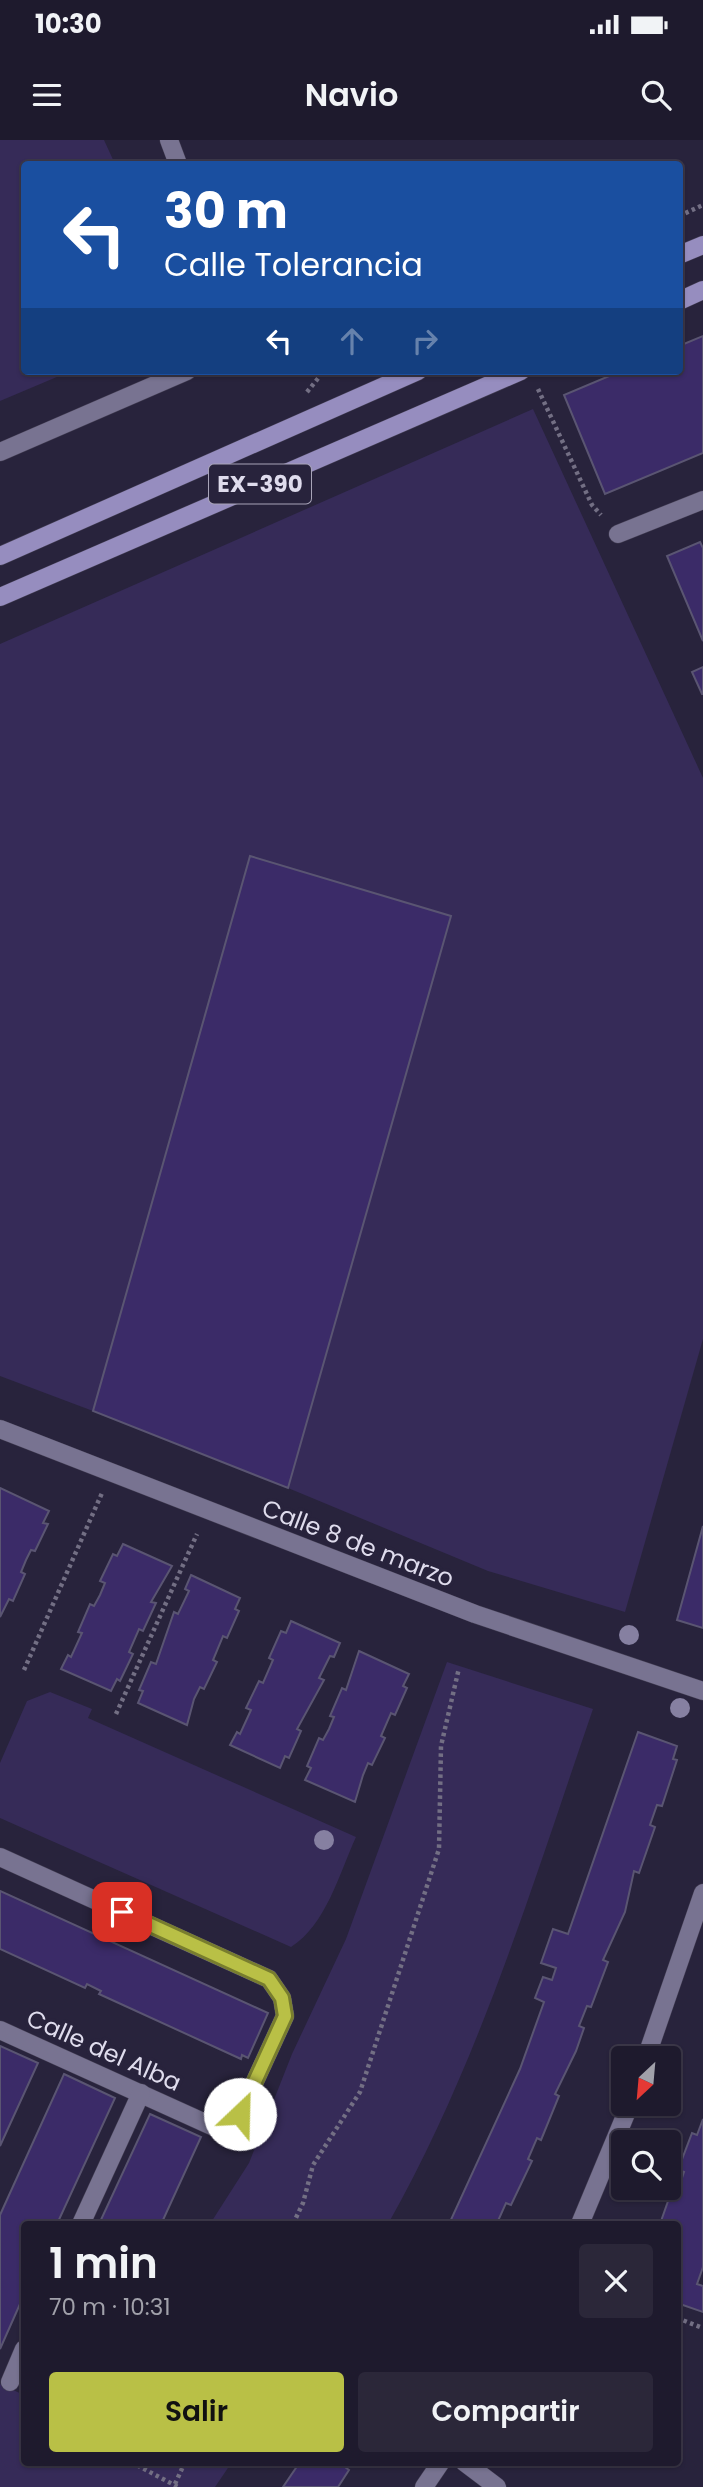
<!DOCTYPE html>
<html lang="es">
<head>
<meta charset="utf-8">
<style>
  body { margin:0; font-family:Poppins,sans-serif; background:#2b2739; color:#f1f3f6; height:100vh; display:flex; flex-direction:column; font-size:26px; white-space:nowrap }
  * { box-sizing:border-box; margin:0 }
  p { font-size:23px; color:#a1a1aa }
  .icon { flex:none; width:38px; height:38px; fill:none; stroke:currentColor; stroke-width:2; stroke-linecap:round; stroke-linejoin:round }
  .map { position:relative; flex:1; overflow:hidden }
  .details { position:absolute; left:21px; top:2081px; width:660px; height:245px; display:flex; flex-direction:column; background:#1e1a2d; border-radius:7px; box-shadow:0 2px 5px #0004,0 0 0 2px #3c3849 }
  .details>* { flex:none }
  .top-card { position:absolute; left:21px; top:21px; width:662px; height:214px; border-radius:7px; box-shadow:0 2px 5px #0004,0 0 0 2px #3c3849; background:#1a4fa0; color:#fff; overflow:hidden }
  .needle { width:46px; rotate:206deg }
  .controls { position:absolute; left:611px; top:1906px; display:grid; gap:14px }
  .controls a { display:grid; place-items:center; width:70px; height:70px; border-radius:7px; background:#1e1a2d; box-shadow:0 2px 5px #0004,0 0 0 2px #3c3849; font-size:35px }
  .pin { position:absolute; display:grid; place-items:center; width:60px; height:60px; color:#fff; margin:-30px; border-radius:14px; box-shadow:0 4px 10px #0006 }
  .me { position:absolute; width:77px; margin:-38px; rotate:24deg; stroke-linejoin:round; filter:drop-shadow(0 0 5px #0008) }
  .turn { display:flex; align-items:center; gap:24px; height:147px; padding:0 28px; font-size:32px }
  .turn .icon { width:91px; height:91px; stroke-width:2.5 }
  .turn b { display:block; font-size:49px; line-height:60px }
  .lanes { display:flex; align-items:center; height:66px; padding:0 28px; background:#0003; justify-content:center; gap:35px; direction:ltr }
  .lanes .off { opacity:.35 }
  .round { display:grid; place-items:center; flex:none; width:74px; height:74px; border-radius:7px; background:#2b2739 }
  .headline { display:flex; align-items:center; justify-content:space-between; height:119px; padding:0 28px }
  h1 { font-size:42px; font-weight:600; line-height:52px }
  .cta { display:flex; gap:14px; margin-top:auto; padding:14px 28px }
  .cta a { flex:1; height:80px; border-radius:7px; background:#b9c046; color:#111; font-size:28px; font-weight:600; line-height:80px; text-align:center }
  .cta a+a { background:#2b2739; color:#f1f3f6 }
  .status { display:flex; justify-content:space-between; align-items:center; height:49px; padding:0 35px; background:#1e1a2d; direction:ltr }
  .status svg { height:19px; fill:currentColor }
  header { display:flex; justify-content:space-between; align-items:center; height:91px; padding:0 28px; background:#1e1a2d; font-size:32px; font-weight:600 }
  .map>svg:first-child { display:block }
</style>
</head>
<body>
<div class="status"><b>10:30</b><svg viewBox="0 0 49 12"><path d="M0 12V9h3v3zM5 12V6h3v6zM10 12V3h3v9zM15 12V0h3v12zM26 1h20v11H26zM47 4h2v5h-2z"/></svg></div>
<header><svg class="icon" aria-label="menu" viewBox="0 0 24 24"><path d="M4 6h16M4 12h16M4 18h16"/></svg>Navio<svg class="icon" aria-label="search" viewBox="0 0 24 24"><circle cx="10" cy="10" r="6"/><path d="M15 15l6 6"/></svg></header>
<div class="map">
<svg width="703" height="2347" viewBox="0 0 703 2347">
  <rect width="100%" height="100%" fill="#28233c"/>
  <!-- green -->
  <g fill="#362b58">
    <polygon points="0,0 104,0 115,24 24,24 24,231 71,231 0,261"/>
    <polygon points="533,269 703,638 703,1199 625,1472 488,1431 288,1348 451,777 250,717 93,1271 0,1236 0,504"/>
    <path d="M447 1522 593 1569C533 1743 479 1923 388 2084H210L249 2023 292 1914 346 1799Z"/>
    <path d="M50 1552 92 1569 88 1578 356 1697C339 1734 326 1785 291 1807L0 1678V1623L27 1561Z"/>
    <polygon points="0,2244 24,2255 24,2322 232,2322 215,2347 0,2347"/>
  </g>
  <!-- building -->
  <g fill="#3b2b68" stroke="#5a5572" stroke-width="2">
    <polygon points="703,196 703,313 605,354 564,255 621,231 679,231 679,206"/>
    <polygon points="700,402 703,408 703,501 667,416"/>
    <polygon points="703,527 703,554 702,554 692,532"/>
    <polygon points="250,716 451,776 288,1348 93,1271"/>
    <polygon points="0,1348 49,1371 43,1383 48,1384 35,1411 31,1410 26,1420 21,1432 25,1434 13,1461 9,1459 0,1477"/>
    <polygon points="703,1386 703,1488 677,1480"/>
    <polygon points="123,1404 172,1426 151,1462 156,1463 143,1491 139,1489 129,1512 133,1514 120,1541 117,1539 111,1551 61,1529 68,1515 71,1517 82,1493 78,1492 90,1464 94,1466 100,1455 105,1443 100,1441 113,1414 117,1416"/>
    <polygon points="191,1435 240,1458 235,1469 239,1471 227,1498 223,1496 213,1520 217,1522 204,1549 200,1547 194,1559 187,1585 138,1563 143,1551 139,1550 151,1522 156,1524 174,1472 178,1474 189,1451 185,1449"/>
    <polygon points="291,1481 340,1503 334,1517 330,1516 319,1538 324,1540 297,1589 301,1591 289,1618 285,1616 280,1628 230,1605 237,1592 240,1594 251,1570 246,1568 259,1541 263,1543 273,1520 269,1518 281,1491 286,1493"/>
    <polygon points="359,1511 409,1534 403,1546 407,1548 395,1575 391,1573 381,1596 385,1598 372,1625 368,1623 363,1635 355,1662 305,1640 311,1628 307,1626 319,1598 323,1600 329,1589 334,1577 330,1576 342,1548 346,1550"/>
    <polygon points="638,1592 677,1606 673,1619 677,1620 662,1666 657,1665 650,1685 655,1687 639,1733 634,1731 625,1772 603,1820 608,1822 591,1867 587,1866 579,1886 584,1888 576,1911 555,1954 559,1956 541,2000 537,1998 528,2019 532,2021 521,2044 511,2065 506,2063 497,2083 499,2084 449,2084 520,1929 544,1862 535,1858 543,1837 552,1840 556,1828 541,1823 553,1789 568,1794"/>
    <polygon points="0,1751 268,1873 248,1918 242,1915 241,1919 99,1854 101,1851 87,1844 85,1848 0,1809"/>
    <polygon points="0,1906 38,1923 0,2006"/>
    <polygon points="64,1934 115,1958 57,2084 24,2084 24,2155 0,2209 0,2075"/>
    <polygon points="150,1974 201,1997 163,2080 161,2084 99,2084"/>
    <polygon points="703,1979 703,2127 697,2144 703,2146 703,2172 677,2163 677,2084 660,2084 673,2047 678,2050 684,2032 678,2030 692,1993 697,1995"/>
    <polygon points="300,2322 349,2322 345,2327 349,2330 338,2347 283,2347"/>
  </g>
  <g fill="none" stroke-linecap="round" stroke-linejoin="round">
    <defs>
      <g id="minor">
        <polyline points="169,0 178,24"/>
        <polyline points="0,312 187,231"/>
        <polyline points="618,394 703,360"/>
        <polyline points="0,1289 475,1474 703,1551"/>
        <polyline points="0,1717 269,1839 282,1858 285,1876 240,1974 230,1986 214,1987 0,1890"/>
        <polyline points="646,1918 703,1753"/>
        <polyline points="81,2084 141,1953"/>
        <polyline points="580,2084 630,1964"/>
        <polyline points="10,2242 24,2209"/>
        <polyline points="464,2322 497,2347"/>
        <polyline points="424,2347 441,2322"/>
      </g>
      <g id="major">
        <polyline points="679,115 703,105"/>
        <polyline points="679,161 703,150"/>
        <polyline points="0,416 418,231"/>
        <polyline points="0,457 521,231"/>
      </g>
    </defs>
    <!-- minor casing -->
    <use href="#minor" stroke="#433e53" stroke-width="19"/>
    <!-- major casing -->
    <use href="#major" stroke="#433e53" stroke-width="19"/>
    <!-- path -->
    <g stroke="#736f84" stroke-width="4.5" stroke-dasharray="3.5 3.5" stroke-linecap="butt">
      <polyline points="679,76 703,65"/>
      <polyline points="538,249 592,365 601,375"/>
      <polyline points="307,252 324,231"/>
      <polyline points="24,1530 102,1353"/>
      <polyline points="116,1574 197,1394"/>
      <polyline points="293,2084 303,2063 313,2025 360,1952 439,1709 441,1606 459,1528"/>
      <polyline points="677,2178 703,2188"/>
      <polyline points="131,2322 178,2347"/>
      <polyline points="175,2344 185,2322"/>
    </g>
    <!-- minor -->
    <use href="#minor" stroke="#787391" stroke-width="18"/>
    <!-- major -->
    <use href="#major" stroke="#968dbf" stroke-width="18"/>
  </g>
  <!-- trees -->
  <g fill="#8680a1">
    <circle cx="629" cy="1495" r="10"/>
    <circle cx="680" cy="1568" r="10"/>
    <circle cx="324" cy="1700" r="10"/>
  </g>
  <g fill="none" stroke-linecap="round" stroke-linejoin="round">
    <defs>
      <polyline id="route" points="122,1772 269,1839 282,1858 285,1876 240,1974"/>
    </defs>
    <!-- route casing -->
    <use href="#route" stroke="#787d2e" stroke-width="18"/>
    <!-- route -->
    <use href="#route" stroke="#b9c046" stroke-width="12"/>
  </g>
  <g text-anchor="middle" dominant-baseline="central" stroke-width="7" stroke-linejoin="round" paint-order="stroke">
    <!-- shield labels -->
    <rect fill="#28233c" stroke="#a8a4b8" stroke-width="2" x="209" y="324.5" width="102" height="39" rx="5"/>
    <g font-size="23" font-weight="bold" fill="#dfdced">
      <text x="260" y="344">EX-390</text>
    </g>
    <!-- street labels -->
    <g font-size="24" fill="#dfdced" stroke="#28233c">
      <text transform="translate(358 1403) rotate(21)">Calle 8 de marzo</text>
      <text transform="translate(104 1910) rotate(24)">Calle del Alba</text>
    </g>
  </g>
</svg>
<div class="controls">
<a><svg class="needle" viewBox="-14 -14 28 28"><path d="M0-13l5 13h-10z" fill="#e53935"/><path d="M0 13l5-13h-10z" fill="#a1a1aa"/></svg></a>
<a><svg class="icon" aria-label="search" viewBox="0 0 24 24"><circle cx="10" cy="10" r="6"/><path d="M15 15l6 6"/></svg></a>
</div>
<div class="pin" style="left:122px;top:1772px;background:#d93025"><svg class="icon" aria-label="arrive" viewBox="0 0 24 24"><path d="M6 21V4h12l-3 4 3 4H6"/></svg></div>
<svg class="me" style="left:240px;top:1974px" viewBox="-20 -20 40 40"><circle r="19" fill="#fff"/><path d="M0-13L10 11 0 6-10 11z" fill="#b9c046"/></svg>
<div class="top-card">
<div class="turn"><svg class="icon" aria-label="left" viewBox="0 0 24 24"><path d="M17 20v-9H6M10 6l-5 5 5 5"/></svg><div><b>30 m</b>Calle Tolerancia</div></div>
<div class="lanes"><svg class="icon" aria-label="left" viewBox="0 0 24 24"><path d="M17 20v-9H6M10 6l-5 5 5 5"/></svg><svg class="icon off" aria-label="ahead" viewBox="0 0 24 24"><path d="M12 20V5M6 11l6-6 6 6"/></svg><svg class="icon off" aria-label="right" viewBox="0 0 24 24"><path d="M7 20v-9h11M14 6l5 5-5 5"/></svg></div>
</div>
<section class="details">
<div class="headline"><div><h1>1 min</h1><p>70 m · 10:31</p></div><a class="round"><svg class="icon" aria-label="close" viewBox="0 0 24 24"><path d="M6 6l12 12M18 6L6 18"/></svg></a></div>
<div class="cta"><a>Salir</a><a>Compartir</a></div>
</section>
</div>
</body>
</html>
